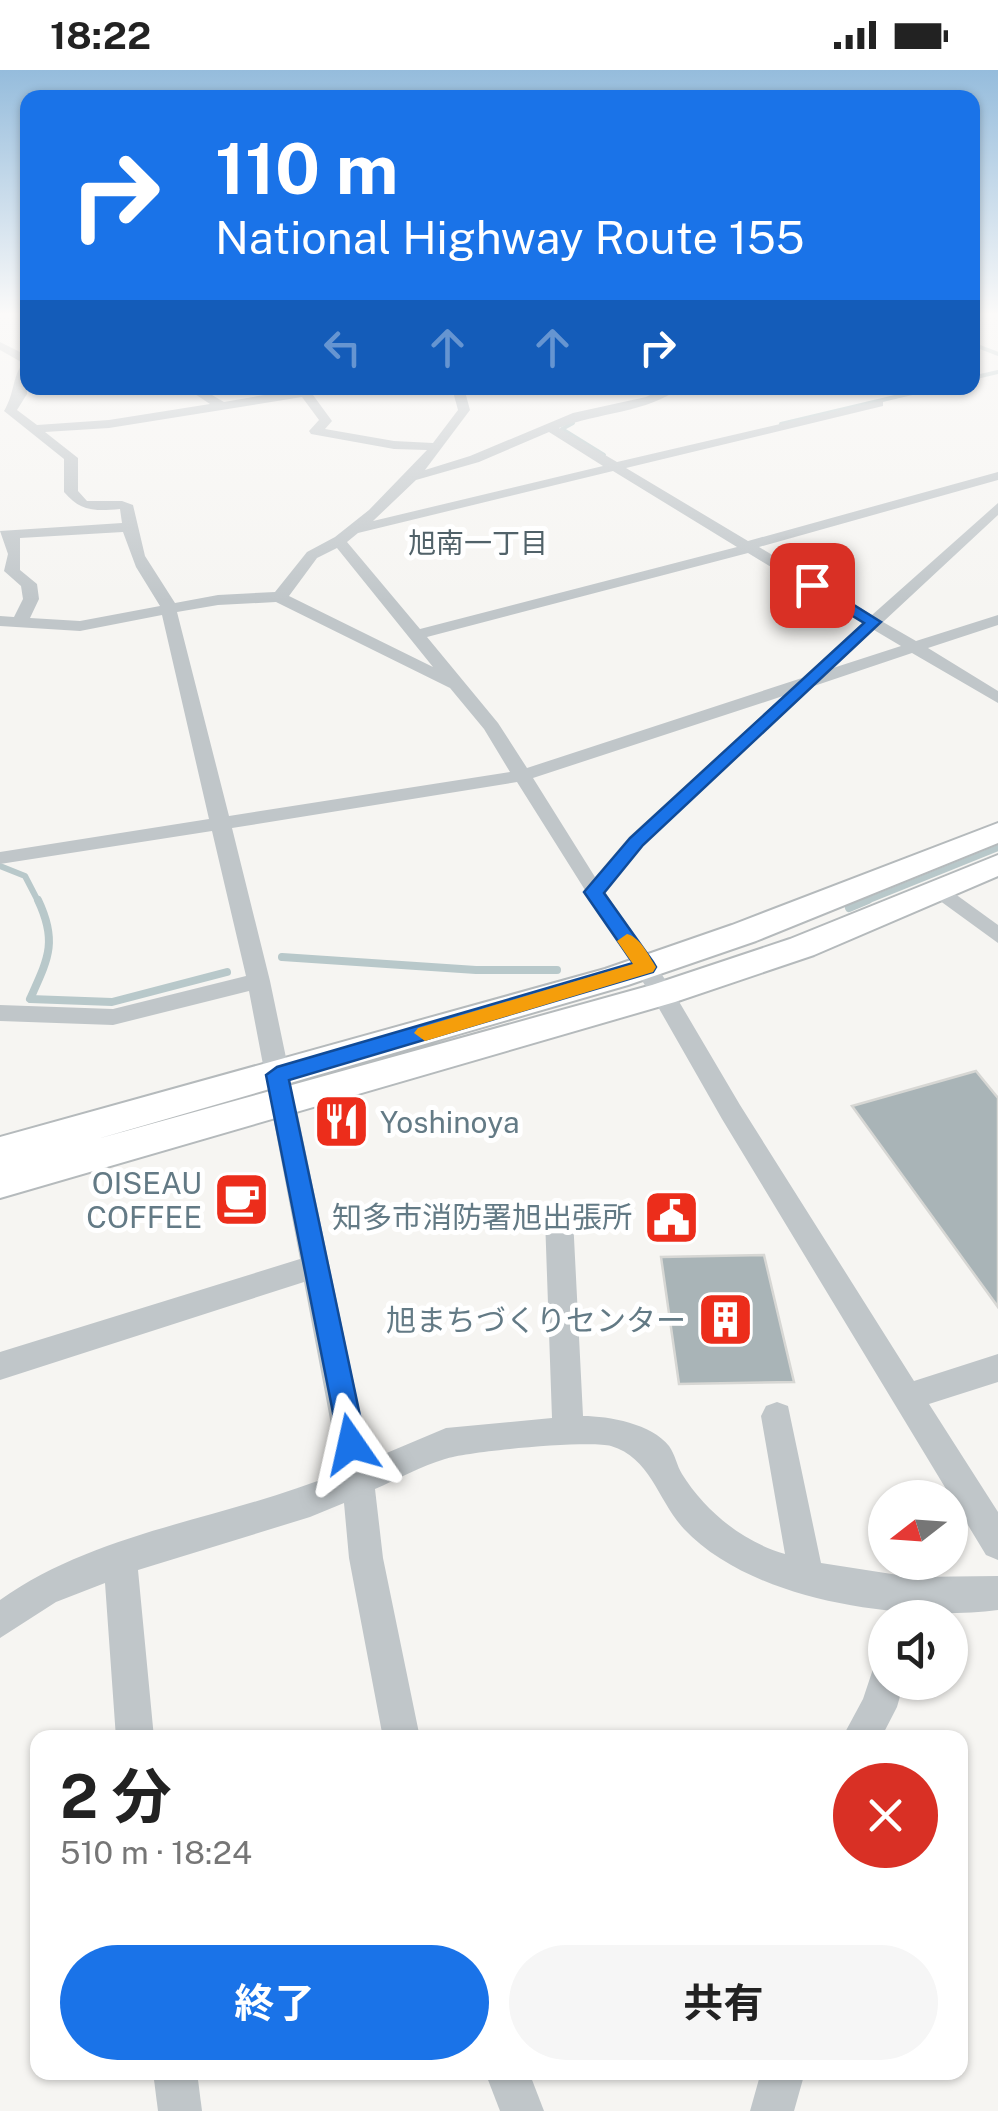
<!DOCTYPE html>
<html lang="ja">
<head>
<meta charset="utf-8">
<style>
  body { margin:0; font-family:"Public Sans","Noto Sans JP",sans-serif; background:#f6f6f6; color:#222; height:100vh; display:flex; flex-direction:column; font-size:38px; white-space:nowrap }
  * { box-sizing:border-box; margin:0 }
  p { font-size:32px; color:#767676 }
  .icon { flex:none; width:55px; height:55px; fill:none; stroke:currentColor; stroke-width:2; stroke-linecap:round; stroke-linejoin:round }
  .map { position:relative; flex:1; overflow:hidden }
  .details { position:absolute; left:30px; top:1660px; width:938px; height:350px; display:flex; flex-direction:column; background:#fff; border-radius:20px; box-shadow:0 2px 8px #0004 }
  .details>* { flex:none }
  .guide { position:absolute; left:20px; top:20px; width:960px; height:305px; border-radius:20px; box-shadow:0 2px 8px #0004; background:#1a73e8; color:#fff; overflow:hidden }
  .needle { width:65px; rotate:253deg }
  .controls { position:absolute; left:868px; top:1410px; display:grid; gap:20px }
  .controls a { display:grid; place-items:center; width:100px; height:100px; border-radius:50%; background:#fff; box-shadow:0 2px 8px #0004; font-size:50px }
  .pin { position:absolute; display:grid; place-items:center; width:85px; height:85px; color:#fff; margin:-42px; border-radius:20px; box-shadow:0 5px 15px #0006 }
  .me { position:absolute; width:110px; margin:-55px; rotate:349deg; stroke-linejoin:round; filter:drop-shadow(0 0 8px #0008) }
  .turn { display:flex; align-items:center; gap:35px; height:210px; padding:0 30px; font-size:45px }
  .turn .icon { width:130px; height:130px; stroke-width:2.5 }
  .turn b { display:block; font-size:70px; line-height:85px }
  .lanes { display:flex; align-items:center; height:95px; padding:0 30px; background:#0003; justify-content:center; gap:50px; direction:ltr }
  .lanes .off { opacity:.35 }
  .round { display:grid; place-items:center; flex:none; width:105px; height:105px; border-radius:52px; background:#f6f6f6 }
  .overview { display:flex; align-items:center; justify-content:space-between; height:170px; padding:0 30px }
  h1 { font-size:60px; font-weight:700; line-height:75px }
  .primary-button { display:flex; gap:20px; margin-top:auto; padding:20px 30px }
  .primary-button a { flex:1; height:115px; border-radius:60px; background:#1a73e8; color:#fff; font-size:40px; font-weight:700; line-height:115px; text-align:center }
  .primary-button a+a { background:#f6f6f6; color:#222 }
  .status { display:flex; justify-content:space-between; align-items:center; height:70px; padding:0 50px; background:#fff; direction:ltr }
  .status svg { height:28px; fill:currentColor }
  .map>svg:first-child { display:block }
</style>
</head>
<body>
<div class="status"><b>18:22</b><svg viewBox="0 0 49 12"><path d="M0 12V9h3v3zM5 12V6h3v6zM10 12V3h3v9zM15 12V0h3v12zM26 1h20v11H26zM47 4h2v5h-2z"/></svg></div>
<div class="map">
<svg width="998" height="2041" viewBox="0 0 998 2041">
  <rect width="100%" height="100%" fill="#f6f5f2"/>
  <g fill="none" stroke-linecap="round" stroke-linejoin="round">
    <!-- stream-far2 -->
    <g stroke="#b8c8ca" stroke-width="4">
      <polyline points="972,274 998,284"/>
      <polyline points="972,308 998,302"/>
      <polyline points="573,353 562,359 604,385"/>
      <polyline points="781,354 933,318"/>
    </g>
    <!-- stream-far1 -->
    <g stroke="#b8c8ca" stroke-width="6">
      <polyline points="0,796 25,806 39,833"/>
      <polyline points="862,833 998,778"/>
    </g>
    <!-- stream -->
    <g stroke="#b8c8ca" stroke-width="8">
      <path d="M38 830C58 872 48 889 30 929L112 932 227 902"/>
      <polyline points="849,838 868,830"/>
      <polyline points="282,887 476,900 557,900"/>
    </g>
  </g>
  <!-- building -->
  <g fill="#a9b4b7" stroke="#d7d7d4" stroke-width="2.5">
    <polygon points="976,1001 998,1028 998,1237 852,1036"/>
    <polygon points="764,1185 794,1312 679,1314 661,1187"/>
  </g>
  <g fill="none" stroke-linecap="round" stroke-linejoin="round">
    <defs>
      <polygon id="highway" points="998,753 998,773 756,871 628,915 97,1069 652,915 790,869 998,785 998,806 814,885 675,932 0,1128 0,1067 605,899 732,855"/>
    </defs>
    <!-- highway casing -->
    <use href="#highway" stroke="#b5babc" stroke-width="4"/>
    <!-- minor -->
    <g fill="#c0c6c9" fill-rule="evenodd">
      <path d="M0 272 28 286 27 324 17 340 37 355 109 350 210 334 186 318H200L224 332 305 318H339L313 325 332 351 325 359 394 371 433 373 458 340 452 318H464L470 340 425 400 470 386 573 343 646 327 665 318H679C650 342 596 343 559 358L617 392 883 330V336L626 398 748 471 998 402V410L759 477 872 545 998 433V445L883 552 916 571 998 545V555L928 578 998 621V633L912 583 814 616 643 775 605 822 671 918 740 1035 914 1311 998 1284V1312L929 1334 998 1442V1490L986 1485 722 1049 653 928 517 712 232 758 270 911 370 1390 446 1358 552 1348 545 1148 549 1140 559 1137 569 1140 573 1148 583 1346C609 1346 652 1354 669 1376 675 1384 677 1396 682 1404 705 1441 743 1472 785 1484L761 1346 766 1336 777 1332 788 1336 821 1493 911 1507 998 1506V1540C902 1552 753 1532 684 1459 658 1431 651 1388 611 1376 589 1370 468 1381 445 1389 421 1396 398 1409 375 1419L383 1488 420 1668H383L349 1488 344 1433 310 1447 138 1500 154 1668H116L105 1513 56 1532 0 1568V1530C100 1459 229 1449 340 1402L304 1212 0 1310V1282L300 1189 249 921 113 955 0 951V935L113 939 246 906 212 761 0 794V782L209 749 162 545 80 561 0 556V546L14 547 23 529 21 516 4 501 8 484 0 461 122 453 120 439C95 441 81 442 64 422V389L4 341C15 323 12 307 23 293L0 280ZM302 327 319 350 309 361 311 364 394 379 427 380 369 440 335 467 307 482 275 522 218 525 175 533 145 486 133 435 122 431H87L78 421V388L45 362 109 358ZM549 362 603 396 373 451 416 410 479 392ZM613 401 737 477 420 559 347 472 358 463ZM123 462 136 497 160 536 80 551 30 548 39 529 37 514 20 500V468ZM337 478 433 597 289 526 317 488ZM748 483 863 553 802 608 527 698 498 653 427 567ZM276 532 450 618 484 659 510 702 229 746 177 542 218 535ZM874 560 901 576 833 598ZM783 626 629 767 595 807 533 708Z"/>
      <polygon points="940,813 998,855 998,873 932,825 929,820"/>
      <polygon points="885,1594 885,1612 904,1612 897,1637 881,1668 842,1668 863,1629 873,1599"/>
      <polygon points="153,2002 197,2002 202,2041 158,2041"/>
      <polygon points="485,2002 529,2002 544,2041 500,2041"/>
      <polygon points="761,2002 805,2002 794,2041 750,2041"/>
    </g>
    <!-- highway -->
    <use href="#highway" fill="#fff" fill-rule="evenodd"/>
  </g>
  <!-- sky -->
  <linearGradient id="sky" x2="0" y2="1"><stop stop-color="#95bcdc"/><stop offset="0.46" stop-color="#fbfaf9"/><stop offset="1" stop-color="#fbfaf9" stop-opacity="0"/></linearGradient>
  <rect width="998" height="531" fill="url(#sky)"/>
  <!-- route -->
  <polygon fill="#1a73e8" stroke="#114b97" stroke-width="2.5" points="807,512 817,512 881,552 643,775 604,823 653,892 656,897 653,902 289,1010 366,1374 361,1383 351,1387 341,1383 266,1005 277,997 633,893 584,822 630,768 864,553 807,518"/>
  <!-- slow -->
  <path fill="#f59e0b" d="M627 864C640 867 649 886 656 897L653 902 425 971 414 963 418 958 633 894 617 871Z"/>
  <!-- icons -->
  <defs>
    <symbol id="restaurant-square" viewBox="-11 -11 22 22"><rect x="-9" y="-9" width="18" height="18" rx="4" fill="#ec2d1b" stroke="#fff"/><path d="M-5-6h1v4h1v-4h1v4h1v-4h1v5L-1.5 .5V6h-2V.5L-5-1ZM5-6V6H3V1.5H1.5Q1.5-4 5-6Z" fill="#fff"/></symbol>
    <symbol id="cafe-square" viewBox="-11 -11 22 22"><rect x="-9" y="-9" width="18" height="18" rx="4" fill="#ec2d1b" stroke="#fff"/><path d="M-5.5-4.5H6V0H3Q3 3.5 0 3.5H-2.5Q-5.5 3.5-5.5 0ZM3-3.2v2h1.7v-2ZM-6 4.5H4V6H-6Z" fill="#fff"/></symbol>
    <symbol id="civic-square" viewBox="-11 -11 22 22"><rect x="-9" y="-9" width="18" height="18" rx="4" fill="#ec2d1b" stroke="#fff"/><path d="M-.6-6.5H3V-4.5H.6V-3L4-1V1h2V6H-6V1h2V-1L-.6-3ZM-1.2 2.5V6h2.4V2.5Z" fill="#fff"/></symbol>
    <symbol id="building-square" viewBox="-11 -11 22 22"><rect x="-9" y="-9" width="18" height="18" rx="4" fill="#ec2d1b" stroke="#fff"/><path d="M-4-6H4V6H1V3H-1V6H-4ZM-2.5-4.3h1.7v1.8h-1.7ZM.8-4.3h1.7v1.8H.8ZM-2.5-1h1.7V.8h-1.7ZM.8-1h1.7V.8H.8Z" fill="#fff"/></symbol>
  </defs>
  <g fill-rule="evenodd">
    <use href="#restaurant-square" x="310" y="1020" width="63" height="63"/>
    <use href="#cafe-square" x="210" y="1098" width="63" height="63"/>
    <use href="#civic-square" x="640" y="1116" width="63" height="63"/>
    <use href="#building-square" x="694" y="1218" width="63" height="63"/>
  </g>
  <g text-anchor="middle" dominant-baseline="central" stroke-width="10" stroke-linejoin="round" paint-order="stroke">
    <!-- far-neighbourhood labels -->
    <g font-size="28" fill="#516269" stroke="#fff">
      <text x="478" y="472">旭南一丁目</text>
    </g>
    <!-- poi labels -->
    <g font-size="30" fill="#637a85" stroke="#fff" text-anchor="end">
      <text x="380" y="1052" text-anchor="start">Yoshinoya</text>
      <text x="202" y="1113">OISEAU<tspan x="202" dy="34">COFFEE</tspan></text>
      <text x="632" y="1147">知多市消防署旭出張所</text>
      <text x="686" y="1250">旭まちづくりセンター</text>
    </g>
  </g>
</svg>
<div class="controls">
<a><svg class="needle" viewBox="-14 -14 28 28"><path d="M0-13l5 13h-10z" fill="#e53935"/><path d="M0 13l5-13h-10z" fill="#767676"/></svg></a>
<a><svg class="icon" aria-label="sound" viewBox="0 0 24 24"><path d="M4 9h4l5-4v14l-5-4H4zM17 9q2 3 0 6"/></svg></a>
</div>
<div class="pin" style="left:812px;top:515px;background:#d93025"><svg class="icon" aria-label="arrive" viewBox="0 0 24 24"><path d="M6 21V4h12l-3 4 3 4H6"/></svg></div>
<svg class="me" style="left:351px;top:1374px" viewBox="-20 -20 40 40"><path d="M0-17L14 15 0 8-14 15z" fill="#1a73e8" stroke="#fff" stroke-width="4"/></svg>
<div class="guide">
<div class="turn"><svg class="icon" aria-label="right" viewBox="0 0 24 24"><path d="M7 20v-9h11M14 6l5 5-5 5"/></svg><div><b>110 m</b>National Highway Route 155</div></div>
<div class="lanes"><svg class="icon off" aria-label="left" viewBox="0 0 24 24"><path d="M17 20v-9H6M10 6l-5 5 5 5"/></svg><svg class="icon off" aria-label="ahead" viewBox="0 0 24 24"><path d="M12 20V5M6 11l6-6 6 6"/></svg><svg class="icon off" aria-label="ahead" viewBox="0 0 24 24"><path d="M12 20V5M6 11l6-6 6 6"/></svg><svg class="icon" aria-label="right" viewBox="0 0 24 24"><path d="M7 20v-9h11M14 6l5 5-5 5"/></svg></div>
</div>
<section class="details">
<div class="overview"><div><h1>2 分</h1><p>510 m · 18:24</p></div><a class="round" style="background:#d93025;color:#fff"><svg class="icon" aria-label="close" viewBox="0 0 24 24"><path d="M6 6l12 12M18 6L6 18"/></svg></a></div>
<div class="primary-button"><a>終了</a><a>共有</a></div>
</section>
</div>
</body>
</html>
